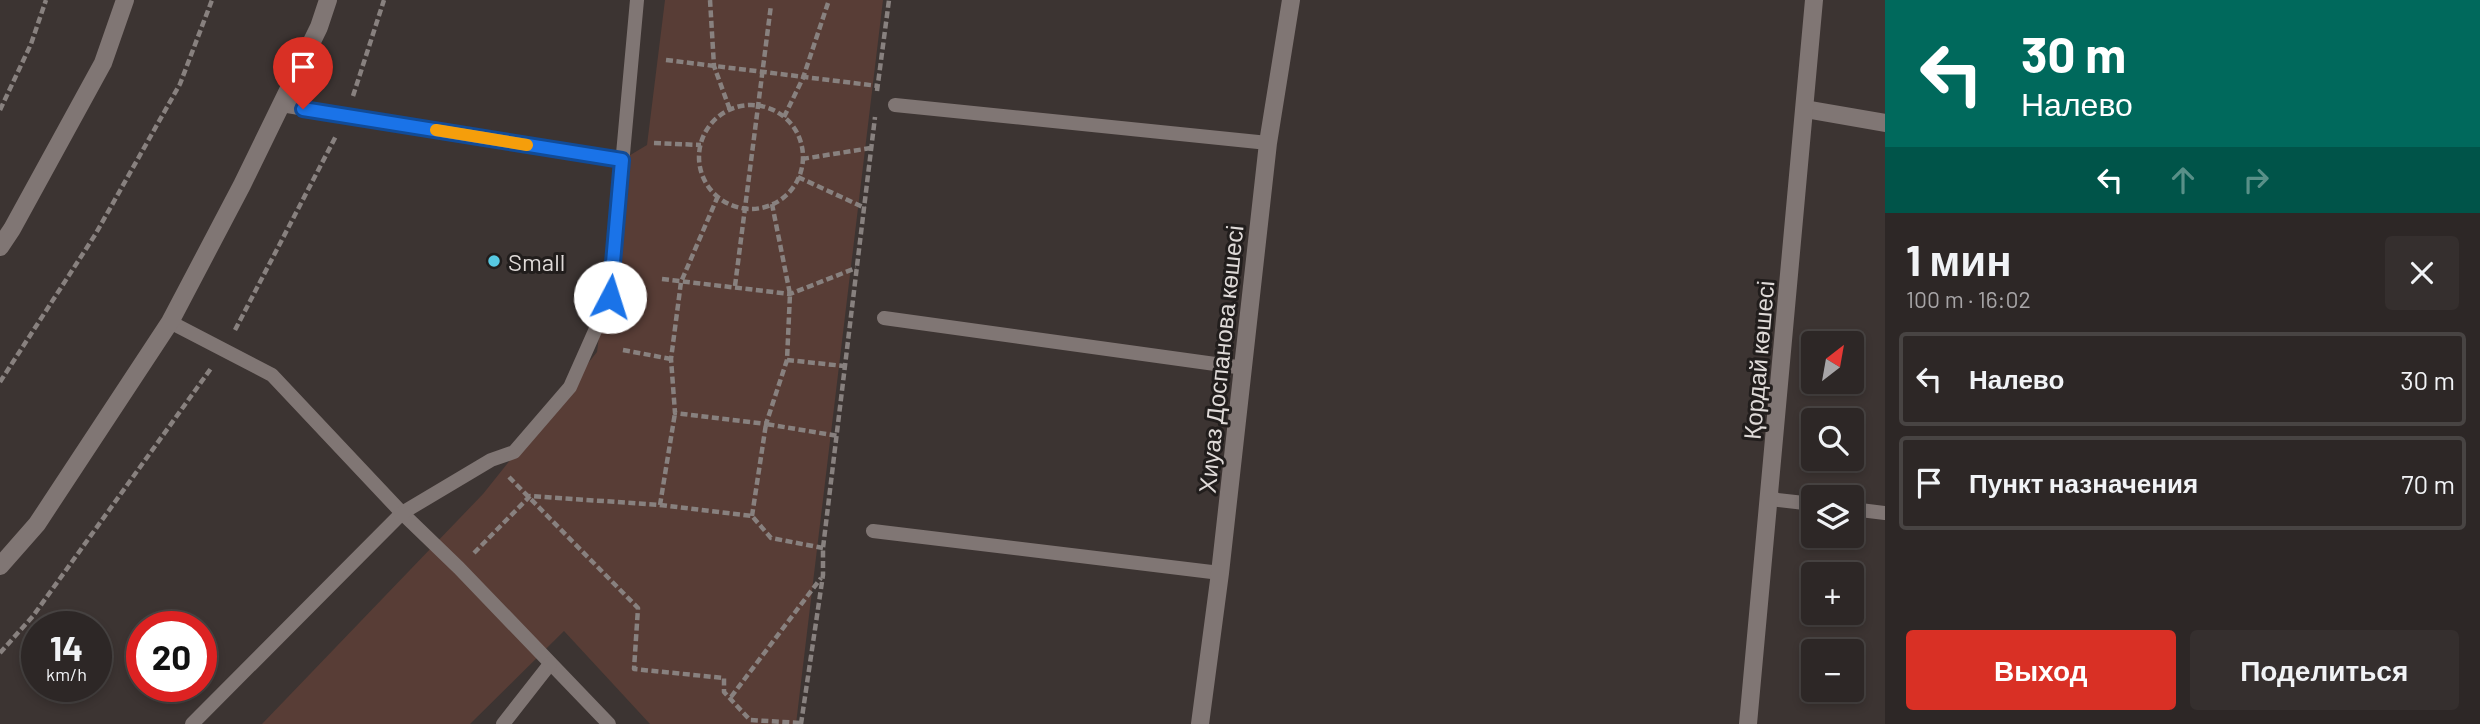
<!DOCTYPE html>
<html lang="ru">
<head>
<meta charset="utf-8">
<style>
  body { margin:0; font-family:Barlow,sans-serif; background:#352f2e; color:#f1f3f6; height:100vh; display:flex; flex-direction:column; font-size:26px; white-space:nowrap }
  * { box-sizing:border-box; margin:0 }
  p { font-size:23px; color:#a7a5a7 }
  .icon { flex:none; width:38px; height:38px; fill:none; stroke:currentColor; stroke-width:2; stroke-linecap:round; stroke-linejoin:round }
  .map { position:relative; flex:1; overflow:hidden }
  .sheet { display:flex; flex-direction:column; background:#2d2726; width:595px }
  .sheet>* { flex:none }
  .banner { background:#00695c; color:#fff; overflow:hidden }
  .needle { width:46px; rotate:31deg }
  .tools { position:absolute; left:1801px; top:331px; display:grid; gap:14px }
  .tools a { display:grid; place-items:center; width:63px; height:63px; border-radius:7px; background:#2d2726; box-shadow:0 4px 10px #0003,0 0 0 2px #484443; font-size:35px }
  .speed { position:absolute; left:21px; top:611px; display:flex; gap:14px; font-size:35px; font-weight:700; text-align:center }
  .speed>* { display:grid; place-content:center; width:91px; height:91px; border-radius:50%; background:#2d2726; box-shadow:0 4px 10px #0003,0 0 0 2px #484443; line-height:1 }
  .speed small { font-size:18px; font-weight:400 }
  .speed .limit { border:10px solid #d22; background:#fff; color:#111 }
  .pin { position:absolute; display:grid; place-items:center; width:60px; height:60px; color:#fff; margin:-72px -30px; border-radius:50% 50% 50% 0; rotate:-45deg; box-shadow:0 0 7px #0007 }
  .pin .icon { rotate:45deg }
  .me { position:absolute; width:77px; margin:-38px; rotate:5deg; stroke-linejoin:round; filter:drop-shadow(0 0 5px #0008) }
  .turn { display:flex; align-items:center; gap:24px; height:147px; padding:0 21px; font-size:32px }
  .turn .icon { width:91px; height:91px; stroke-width:2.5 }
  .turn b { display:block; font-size:49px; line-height:60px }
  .lanes { display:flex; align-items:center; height:66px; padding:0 21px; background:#0003; justify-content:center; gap:35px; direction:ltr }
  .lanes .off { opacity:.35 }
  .round { display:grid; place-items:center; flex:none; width:74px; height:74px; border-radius:7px; background:#352f2e }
  .summary { display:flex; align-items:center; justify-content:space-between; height:119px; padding:0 21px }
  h1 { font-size:42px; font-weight:700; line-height:52px }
  .cta { display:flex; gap:14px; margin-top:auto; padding:14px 21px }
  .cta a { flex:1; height:80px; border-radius:7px; background:#d93025; color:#fff; font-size:28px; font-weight:700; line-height:80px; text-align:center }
  .cta a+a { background:#352f2e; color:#f1f3f6 }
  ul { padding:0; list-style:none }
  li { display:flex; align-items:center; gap:21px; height:94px; margin:0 14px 10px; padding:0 7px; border:4px solid #484443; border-radius:7px }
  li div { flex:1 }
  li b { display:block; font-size:26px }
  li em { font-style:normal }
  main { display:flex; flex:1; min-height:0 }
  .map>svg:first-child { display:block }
</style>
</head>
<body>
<main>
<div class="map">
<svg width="1885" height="724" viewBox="0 0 1885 724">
  <rect width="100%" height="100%" fill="#3c3432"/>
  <!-- green -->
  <polygon fill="#583d36" points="665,0 883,0 796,724 650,724 564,631 470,724 262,724 483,494 597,352 622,160 647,145"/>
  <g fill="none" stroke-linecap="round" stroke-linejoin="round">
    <!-- path -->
    <g stroke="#88817f" stroke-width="4.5" stroke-dasharray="7 3.5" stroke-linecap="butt">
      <polyline points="710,0 714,66 730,110"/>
      <polyline points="666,60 878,86"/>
      <polyline points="877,91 889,0"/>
      <polyline points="353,96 384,0"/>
      <circle cx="751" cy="157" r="52"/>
      <polyline points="0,110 31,44 46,0"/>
      <polyline points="784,117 803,78 829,0"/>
      <polyline points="654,143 701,145"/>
      <polyline points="802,159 871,148"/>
      <polyline points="798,177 865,208"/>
      <polyline points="718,196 681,282 671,359 675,413 766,424 787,360 790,294 772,204"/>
      <polyline points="662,279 790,294 856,268"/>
      <polyline points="735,286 771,5"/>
      <polyline points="235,330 336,136"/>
      <polyline points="623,350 671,359"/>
      <polyline points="787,360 844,366"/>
      <polyline points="0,382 95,235 180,84 212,0"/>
      <polyline points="509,477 638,608 634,669 724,678 724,692 750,720 801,723"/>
      <polyline points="660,505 752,516 771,538 823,548"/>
      <polyline points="752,516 766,424 838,436"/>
      <polyline points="474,553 530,496 660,505 675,413"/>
      <polyline points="0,653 33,616 212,367"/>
      <polyline points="731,697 821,578"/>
      <polyline points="801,724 823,575 823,548 875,117"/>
    </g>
    <!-- service -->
    <g stroke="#807674" stroke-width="14">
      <polyline points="281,105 622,160"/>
      <polyline points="895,105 1268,143"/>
      <polyline points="884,318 1244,368"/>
      <polyline points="170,322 272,375 402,513 459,568 609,724"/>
      <polyline points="1770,499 1813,504"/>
      <polyline points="1852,509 1885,513"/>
      <polyline points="873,531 1220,573"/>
      <polyline points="192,724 402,513 491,460 514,452 570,387 610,297 637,0"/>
      <polyline points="503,724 550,664"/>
    </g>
    <!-- minor -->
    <g stroke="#807674" stroke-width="18">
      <polyline points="1805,109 1885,123"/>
      <polyline points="1200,724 1220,573 1268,143 1291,0"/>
      <polyline points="1748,724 1814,0"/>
    </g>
    <!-- tertiary -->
    <g stroke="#807674" stroke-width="18">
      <polyline points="0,247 12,229 103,63 125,0"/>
      <polyline points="0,566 37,524 170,322 242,185 319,27 328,0"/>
    </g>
  </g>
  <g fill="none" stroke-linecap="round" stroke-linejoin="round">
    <defs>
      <polyline id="route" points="303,109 622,160 610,297"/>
    </defs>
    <!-- route casing -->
    <use href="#route" stroke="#114b97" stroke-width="18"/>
    <!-- route -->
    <use href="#route" stroke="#1a73e8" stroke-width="12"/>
    <!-- slow -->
    <polyline stroke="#f59e0b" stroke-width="12" points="436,130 527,145"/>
  </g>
  <!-- markers -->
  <circle fill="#57c9e2" stroke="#211d1c" stroke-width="2.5" cx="494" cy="261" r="7"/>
  <g text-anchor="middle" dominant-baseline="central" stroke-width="6" stroke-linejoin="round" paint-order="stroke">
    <!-- poi labels -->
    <g font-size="24" fill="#dfdad8" stroke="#211d1c" text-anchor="start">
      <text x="508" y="261">Small</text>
    </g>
    <!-- street labels -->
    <g font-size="24" fill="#dfdad8" stroke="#211d1c">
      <text transform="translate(1220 359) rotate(-84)">Хиуаз Доспанова көшесі</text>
      <text transform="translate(1758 360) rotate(-85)">Қордай көшесі</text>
    </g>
  </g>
</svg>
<div class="tools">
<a><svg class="needle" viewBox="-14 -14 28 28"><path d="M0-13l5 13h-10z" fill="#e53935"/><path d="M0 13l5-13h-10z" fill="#a7a5a7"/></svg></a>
<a><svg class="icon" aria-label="search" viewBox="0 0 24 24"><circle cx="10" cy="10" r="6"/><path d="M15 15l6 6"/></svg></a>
<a><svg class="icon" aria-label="layers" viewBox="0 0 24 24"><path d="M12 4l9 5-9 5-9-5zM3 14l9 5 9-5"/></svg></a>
<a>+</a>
<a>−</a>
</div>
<div class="speed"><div>14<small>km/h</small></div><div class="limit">20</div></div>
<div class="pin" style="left:303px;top:109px;background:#d93025"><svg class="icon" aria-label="arrive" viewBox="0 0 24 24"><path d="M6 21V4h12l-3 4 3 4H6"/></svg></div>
<svg class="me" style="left:610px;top:297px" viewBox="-20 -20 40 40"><circle r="19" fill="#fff"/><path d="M0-13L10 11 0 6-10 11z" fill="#1a73e8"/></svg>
</div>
<section class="sheet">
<div class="banner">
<div class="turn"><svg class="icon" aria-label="left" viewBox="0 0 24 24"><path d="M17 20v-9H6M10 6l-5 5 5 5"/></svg><div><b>30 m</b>Налево</div></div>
<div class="lanes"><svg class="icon" aria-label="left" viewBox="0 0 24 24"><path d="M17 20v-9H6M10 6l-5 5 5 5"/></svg><svg class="icon off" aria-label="ahead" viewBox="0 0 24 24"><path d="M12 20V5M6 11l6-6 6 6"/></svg><svg class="icon off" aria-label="right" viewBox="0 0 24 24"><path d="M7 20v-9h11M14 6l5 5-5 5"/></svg></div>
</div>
<div class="summary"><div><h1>1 мин</h1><p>100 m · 16:02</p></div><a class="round"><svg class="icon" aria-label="close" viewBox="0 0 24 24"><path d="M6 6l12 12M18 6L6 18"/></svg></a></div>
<ul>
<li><svg class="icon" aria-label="left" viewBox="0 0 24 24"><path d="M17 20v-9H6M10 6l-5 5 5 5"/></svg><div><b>Налево</b></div><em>30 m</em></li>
<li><svg class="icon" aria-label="arrive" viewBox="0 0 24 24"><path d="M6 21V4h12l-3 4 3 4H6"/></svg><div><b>Пункт назначения</b></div><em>70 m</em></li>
</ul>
<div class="cta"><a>Выход</a><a>Поделиться</a></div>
</section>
</main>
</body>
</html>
